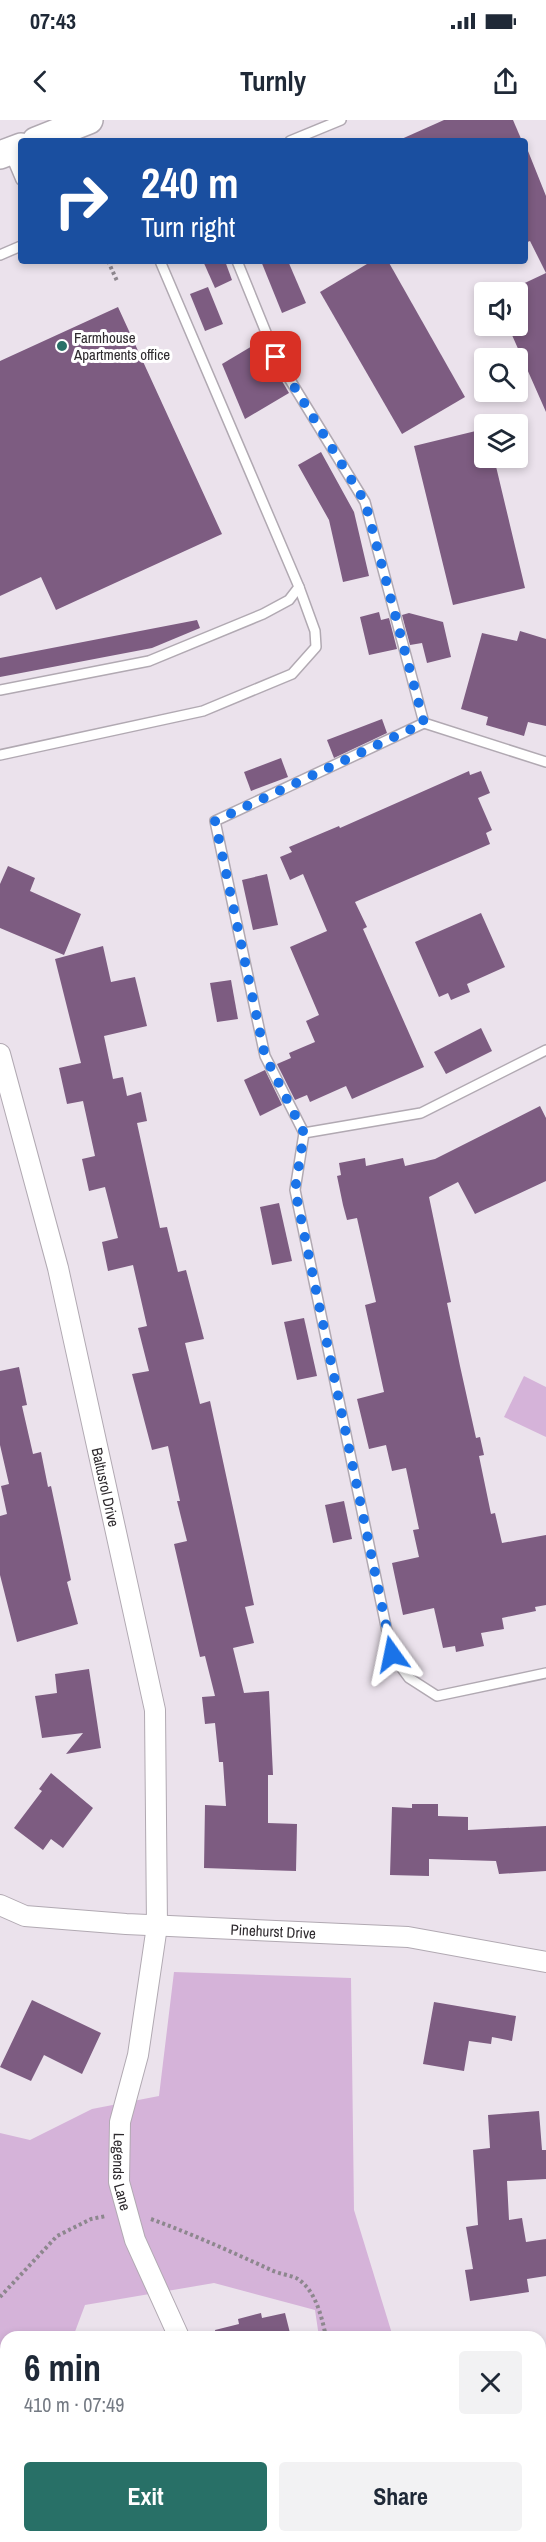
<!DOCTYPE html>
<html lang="en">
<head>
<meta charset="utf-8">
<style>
  body { margin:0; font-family:"Archivo Narrow",sans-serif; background:#f2f2f3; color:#1f2937; height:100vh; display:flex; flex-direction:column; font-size:22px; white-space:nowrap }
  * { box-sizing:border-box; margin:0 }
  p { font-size:20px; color:#747a83 }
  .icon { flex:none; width:33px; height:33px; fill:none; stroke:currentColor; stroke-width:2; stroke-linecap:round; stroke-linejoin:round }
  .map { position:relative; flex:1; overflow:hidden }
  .side { position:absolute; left:0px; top:2211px; width:546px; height:212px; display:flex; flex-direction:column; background:#fff; border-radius:18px 18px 0 0; box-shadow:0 3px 9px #0003 }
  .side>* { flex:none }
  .banner { position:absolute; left:18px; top:18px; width:510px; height:126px; border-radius:6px; box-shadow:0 3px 9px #0003; background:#1a4fa0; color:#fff; overflow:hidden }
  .fabs { position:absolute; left:474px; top:162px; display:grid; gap:12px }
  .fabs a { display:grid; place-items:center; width:54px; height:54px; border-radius:6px; background:#fff; box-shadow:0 3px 9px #0003; font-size:30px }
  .pin { position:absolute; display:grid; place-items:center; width:51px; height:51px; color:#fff; margin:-26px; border-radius:12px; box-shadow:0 3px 9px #0006 }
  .me { position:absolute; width:66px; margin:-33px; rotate:348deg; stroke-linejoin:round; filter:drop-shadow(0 0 4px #0008) }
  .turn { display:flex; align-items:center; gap:21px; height:126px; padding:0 24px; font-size:27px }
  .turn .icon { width:78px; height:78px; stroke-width:2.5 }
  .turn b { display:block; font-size:42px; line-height:51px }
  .round { display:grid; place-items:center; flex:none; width:63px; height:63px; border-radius:6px; background:#f2f2f3 }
  .summary { display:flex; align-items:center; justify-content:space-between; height:102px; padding:0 24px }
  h1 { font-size:36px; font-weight:700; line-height:45px }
  .cta { display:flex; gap:12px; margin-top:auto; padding:12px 24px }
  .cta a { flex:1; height:69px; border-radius:6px; background:#287067; color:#fff; font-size:24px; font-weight:700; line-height:69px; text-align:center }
  .cta a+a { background:#f2f2f3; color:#1f2937 }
  .status { display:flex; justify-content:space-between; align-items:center; height:42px; padding:0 30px; background:#fff; direction:ltr }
  .status svg { height:16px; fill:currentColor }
  header { display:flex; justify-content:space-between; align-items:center; height:78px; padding:0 24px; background:#fff; font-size:27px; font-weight:700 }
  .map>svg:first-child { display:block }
</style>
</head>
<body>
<div class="status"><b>07:43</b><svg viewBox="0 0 49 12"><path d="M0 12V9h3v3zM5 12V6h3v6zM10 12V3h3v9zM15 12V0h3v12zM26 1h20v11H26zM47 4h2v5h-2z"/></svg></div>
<header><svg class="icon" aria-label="back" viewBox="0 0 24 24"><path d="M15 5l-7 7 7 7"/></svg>Turnly<svg class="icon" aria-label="share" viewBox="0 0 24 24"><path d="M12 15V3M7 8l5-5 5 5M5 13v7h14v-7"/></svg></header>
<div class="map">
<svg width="546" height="2422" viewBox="0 0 546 2422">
  <rect width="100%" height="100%" fill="#ebe2ec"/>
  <!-- green -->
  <g fill="#d5b3d9">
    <polygon points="524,1256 546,1267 546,1317 504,1297"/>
    <polygon points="174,1852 351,1858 354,2090 393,2217 319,2217 315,2190 214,2163 85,2185 73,2217 6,2217 6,2404 0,2420 0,2013 30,2020 92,1989 159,1976"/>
    <polygon points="471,2417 473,2422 346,2422 345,2417"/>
  </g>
  <!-- building -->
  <g fill="#7d5c81">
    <polygon points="444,0 513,0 522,21 397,21"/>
    <polygon points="526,26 546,76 546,153 530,121 525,123"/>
    <polygon points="203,141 225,141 232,160 215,168"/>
    <polygon points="261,141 288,141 306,183 282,193"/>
    <polygon points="372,141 388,141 465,277 402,314 320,172"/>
    <polygon points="546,153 546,292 508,206 518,206 518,172 513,172 512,169"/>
    <polygon points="208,167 223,204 205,211 190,174"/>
    <polygon points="118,187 222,414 56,490 41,457 0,476 0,241"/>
    <polygon points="259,222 289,273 245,299 222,244"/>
    <polygon points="484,309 484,338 494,338 525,468 453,485 414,326"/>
    <polygon points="321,332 354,392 369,456 343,462 329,400 298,345"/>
    <polygon points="379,492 381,500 389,498 397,529 369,535 360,497"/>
    <polygon points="409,493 443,502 451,537 427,543 422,523 410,525 402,495"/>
    <polygon points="197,500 200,508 152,528 0,557 0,538"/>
    <polygon points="520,511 546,519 546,606 528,602 524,616 486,605 488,597 461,589 482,513 517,521"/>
    <polygon points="382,599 387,613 334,638 327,620"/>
    <polygon points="281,638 288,657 251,671 244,652"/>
    <polygon points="469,651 470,655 481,651 490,673 478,678 492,710 486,713 490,724 355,782 367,807 363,809 424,947 352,979 346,966 310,982 307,975 295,980 277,944 291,938 289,933 315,922 306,901 319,895 290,827 327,811 303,754 290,760 280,737 292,732 289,727 339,706 340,708"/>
    <polygon points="8,746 35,758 30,771 81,794 64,835 0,808 0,764"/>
    <polygon points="267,754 278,805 253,810 242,760"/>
    <polygon points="481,793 505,847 467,864 470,872 451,880 448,873 439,877 415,822"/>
    <polygon points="103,826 111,862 135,857 147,906 104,916 113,959 123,957 127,976 141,972 147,1001 137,1003 160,1108 167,1107 178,1152 186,1150 204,1219 185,1223 200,1284 210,1281 254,1485 245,1487 254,1523 233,1528 244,1573 269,1571 273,1655 268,1655 268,1703 297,1704 296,1751 204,1748 205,1685 226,1686 223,1642 219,1642 215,1603 205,1604 202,1577 215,1576 205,1536 200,1537 174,1424 187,1421 177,1381 180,1381 168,1326 152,1330 132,1254 149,1251 138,1208 147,1206 133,1145 108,1151 102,1122 118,1118 105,1067 89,1071 82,1039 95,1036 83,981 67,984 59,948 81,943 55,839"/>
    <polygon points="231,860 238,899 217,902 210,863"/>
    <polygon points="481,908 492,931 446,954 434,932"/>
    <polygon points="265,950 282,985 260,996 244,960"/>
    <polygon points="540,986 546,998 546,1061 475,1094 458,1062 429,1077 451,1182 447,1183 460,1246 476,1318 480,1317 484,1335 479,1336 491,1394 495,1393 502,1423 546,1415 546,1485 535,1487 536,1491 502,1498 504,1509 481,1513 484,1526 456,1532 455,1526 443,1528 434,1488 403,1495 392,1443 419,1437 413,1410 419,1409 406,1348 392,1351 386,1325 369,1329 357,1279 384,1272 365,1185 376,1182 357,1098 347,1100 343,1085 337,1056 341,1055 339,1043 365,1038 366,1046 403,1038 405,1046 435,1039"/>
    <polygon points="279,1083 292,1141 272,1145 260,1087"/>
    <polygon points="304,1198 317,1256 297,1260 284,1202"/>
    <polygon points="19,1247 27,1285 22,1286 33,1334 41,1332 48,1367 51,1366 71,1460 67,1462 78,1504 17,1522 0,1455 0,1396 7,1394 1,1366 9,1364 0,1325 0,1251"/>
    <polygon points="344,1381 352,1419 333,1423 325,1385"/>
    <polygon points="89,1549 101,1628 66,1634 83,1613 42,1618 35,1576 57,1573 55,1554"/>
    <polygon points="51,1653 93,1688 63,1728 51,1719 43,1730 14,1708 42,1671 39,1669"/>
    <polygon points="412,1684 438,1684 438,1696 468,1697 468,1710 546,1706 546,1751 499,1754 496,1741 429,1739 429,1756 390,1755 392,1687 412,1688"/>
    <polygon points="32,1880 101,1913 82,1954 44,1935 31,1961 0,1947"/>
    <polygon points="434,1882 516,1896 512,1921 492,1917 491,1924 469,1921 464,1951 423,1944"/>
    <polygon points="539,1991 542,2030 546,2030 546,2059 507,2061 509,2100 522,2098 526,2122 546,2119 546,2156 527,2159 529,2172 470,2181 465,2150 473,2149 466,2107 478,2105 473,2030 490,2028 488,1995"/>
    <polygon points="261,2193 262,2198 285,2193 291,2217 216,2217 215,2210 239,2204 238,2199"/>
  </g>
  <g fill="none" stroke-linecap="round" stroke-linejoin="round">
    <defs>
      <g id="lane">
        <polyline points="290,21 341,0"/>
        <polyline points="10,34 21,60"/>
        <polyline points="0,135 21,126"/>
        <polyline points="237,141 276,237 365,382 424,603 546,642"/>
        <polyline points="0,570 149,541 263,494 289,480 299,467 160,141"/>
        <polyline points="424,603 215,701 265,936 304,1013 421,993 546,930"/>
        <polyline points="0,635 203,591 292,554 316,527 315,511 299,467"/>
        <polyline points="304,1013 295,1070 392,1535 409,1558 437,1576 546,1553"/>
      </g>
      <g id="street">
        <path id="s1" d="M0 934 58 1148 155 1590 157 1806 138 1935 120 2002 119 2062 135 2120 179 2217"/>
        <path id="s2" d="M0 1785 25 1796 126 1804 408 1817 546 1842"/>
        <polyline points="191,2422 192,2416"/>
      </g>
      <g id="secondary">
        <polyline points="36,21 89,0"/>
        <polyline points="0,35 21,27"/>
      </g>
    </defs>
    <!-- lane casing -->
    <use href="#lane" stroke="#b1a9b2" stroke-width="12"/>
    <!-- street casing -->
    <use href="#street" stroke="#b1a9b2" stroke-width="22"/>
    <!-- secondary casing -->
    <use href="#secondary" stroke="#b1a9b2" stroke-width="30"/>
    <!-- path -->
    <g stroke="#8d878e" stroke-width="4" stroke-dasharray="3 3" stroke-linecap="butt">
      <polyline points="108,141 117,161"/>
      <path d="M151 2099C192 2114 232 2132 271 2150 279 2154 291 2155 298 2159 316 2171 322 2198 326 2217"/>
      <polyline points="0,2177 57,2116 91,2099 106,2096"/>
      <polyline points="354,2416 356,2422"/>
    </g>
    <!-- lane -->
    <use href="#lane" stroke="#fff" stroke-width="9"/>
    <!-- street -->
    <use href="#street" stroke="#fff" stroke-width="20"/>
    <!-- secondary -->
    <use href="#secondary" stroke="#fff" stroke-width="27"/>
  </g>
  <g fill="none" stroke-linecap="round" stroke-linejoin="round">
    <!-- route -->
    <polyline stroke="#1a73e8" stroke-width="10" stroke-dasharray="0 18" points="276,237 365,382 424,603 215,701 265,936 304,1013 295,1070 392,1534"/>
  </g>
  <!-- markers -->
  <circle fill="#287067" stroke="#fff" stroke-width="2" cx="62" cy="226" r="6"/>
  <g text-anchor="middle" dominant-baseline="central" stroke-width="6" stroke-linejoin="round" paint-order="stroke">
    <!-- poi labels -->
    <g font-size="15" fill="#2e2a2e" stroke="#fff" text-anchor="start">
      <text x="74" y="217">Farmhouse<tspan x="74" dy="17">Apartments office</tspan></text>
    </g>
    <!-- street labels -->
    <g font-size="15" fill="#2e2a2e" stroke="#fff">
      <text stroke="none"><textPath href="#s1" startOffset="446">Baltusrol Drive</textPath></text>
      <text stroke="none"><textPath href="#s2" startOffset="276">Pinehurst Drive</textPath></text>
      <text stroke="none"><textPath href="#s1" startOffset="1140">Legends Lane</textPath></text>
    </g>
  </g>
</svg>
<div class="fabs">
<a><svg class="icon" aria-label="sound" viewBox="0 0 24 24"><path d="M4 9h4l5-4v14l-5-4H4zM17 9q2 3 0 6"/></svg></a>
<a><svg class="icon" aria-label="search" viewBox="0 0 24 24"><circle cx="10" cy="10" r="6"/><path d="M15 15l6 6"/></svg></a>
<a><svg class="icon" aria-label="layers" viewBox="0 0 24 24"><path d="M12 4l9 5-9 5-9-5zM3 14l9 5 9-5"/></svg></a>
</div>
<div class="pin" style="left:276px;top:237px;background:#d93025"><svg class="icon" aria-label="arrive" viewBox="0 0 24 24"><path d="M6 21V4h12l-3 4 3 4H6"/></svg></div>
<svg class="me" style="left:392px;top:1534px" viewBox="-20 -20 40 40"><path d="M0-17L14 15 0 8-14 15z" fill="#1a73e8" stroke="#fff" stroke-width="4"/></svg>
<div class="banner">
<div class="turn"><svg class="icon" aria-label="right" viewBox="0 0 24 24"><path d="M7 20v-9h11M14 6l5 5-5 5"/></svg><div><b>240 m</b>Turn right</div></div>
</div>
<section class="side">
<div class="summary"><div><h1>6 min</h1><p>410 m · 07:49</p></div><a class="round"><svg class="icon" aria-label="close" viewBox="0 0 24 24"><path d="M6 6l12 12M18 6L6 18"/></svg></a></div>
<div class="cta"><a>Exit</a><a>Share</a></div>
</section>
</div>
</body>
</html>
